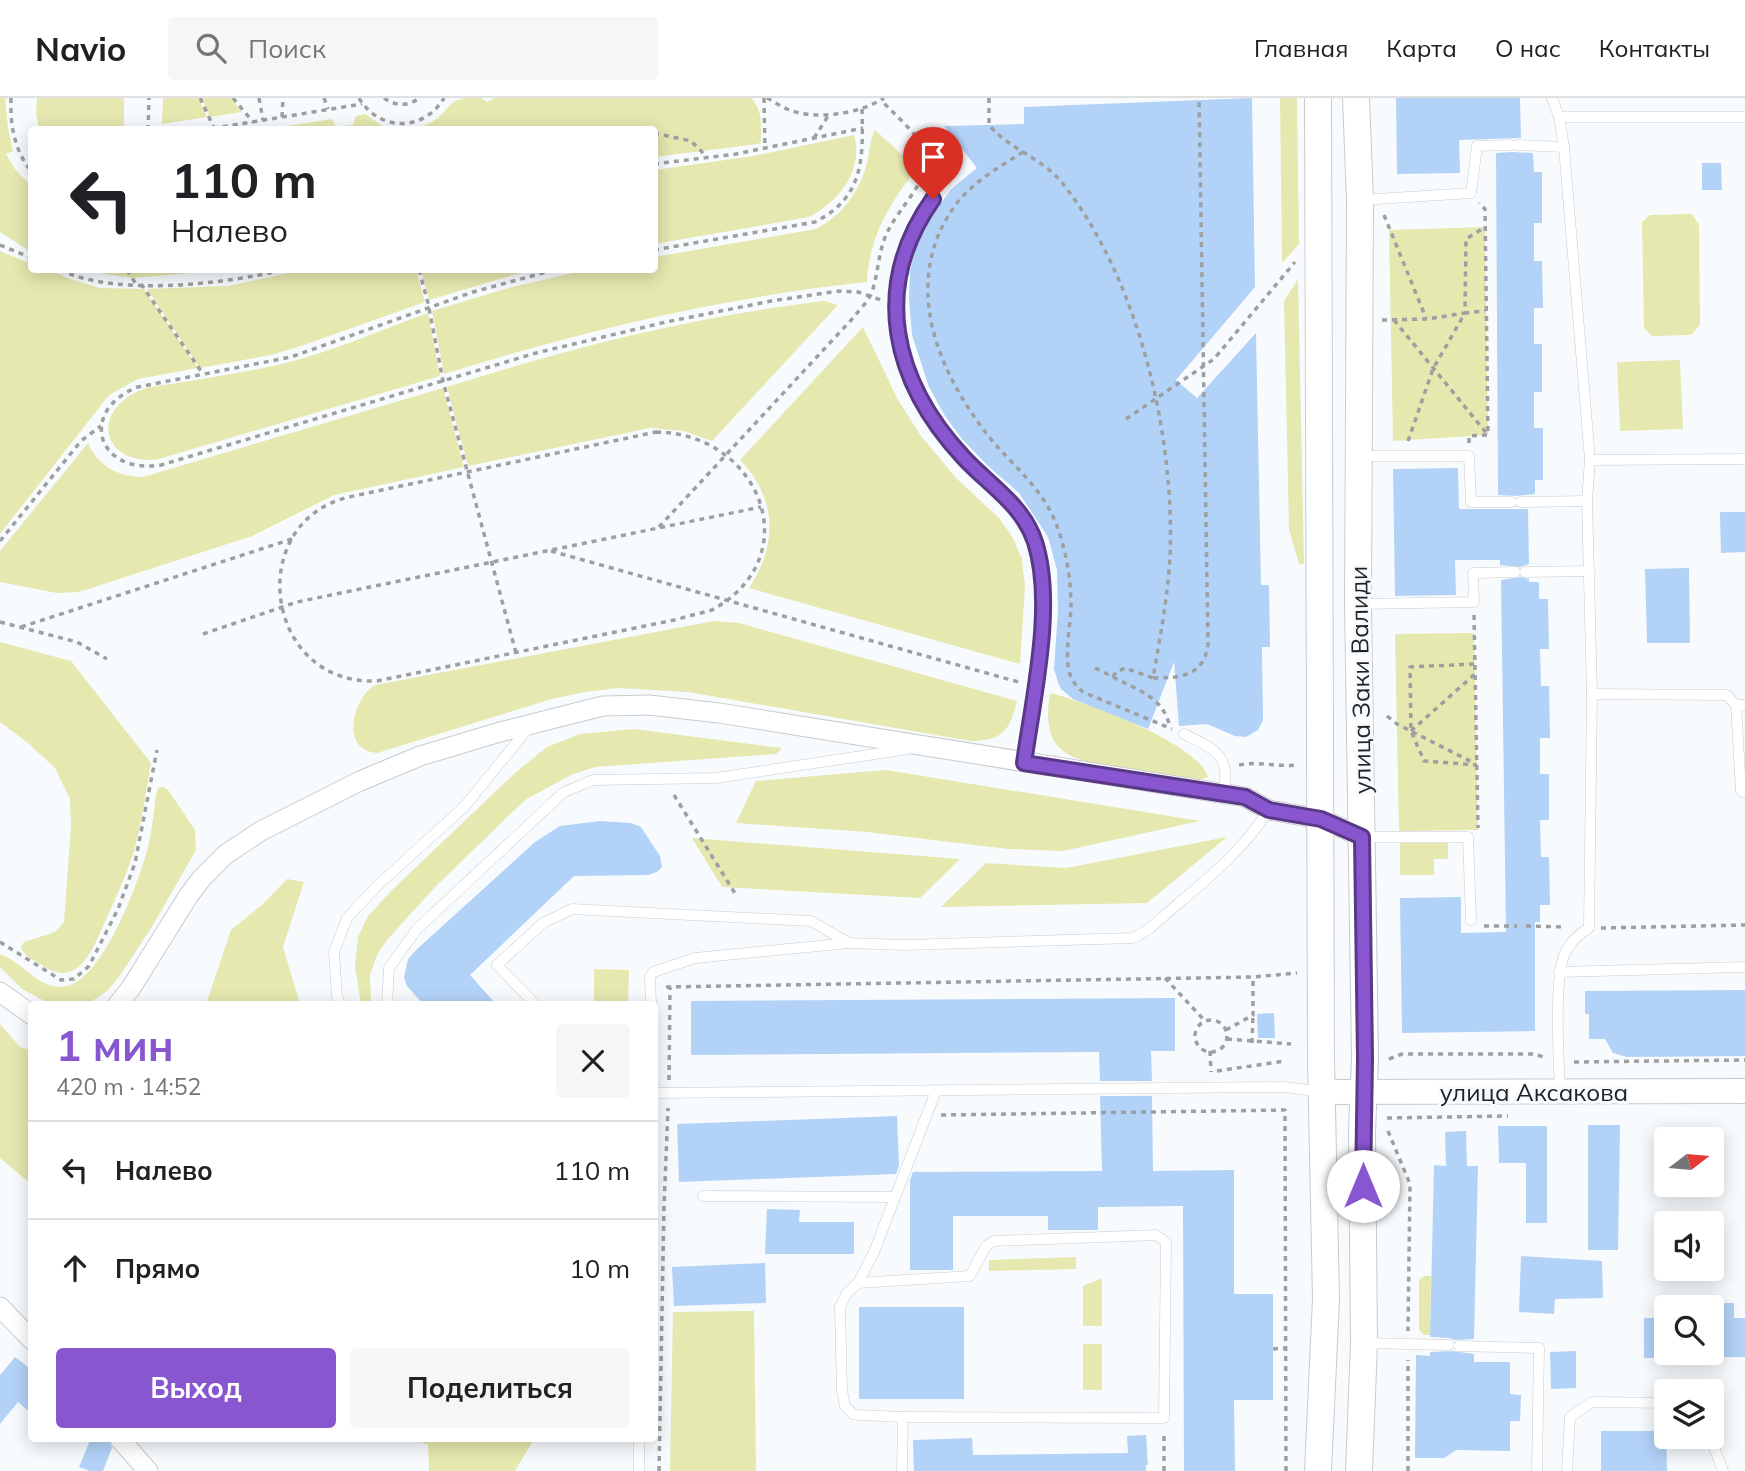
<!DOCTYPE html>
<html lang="ru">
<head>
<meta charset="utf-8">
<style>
  body { margin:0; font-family:Mulish,sans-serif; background:#f6f6f6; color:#202124; height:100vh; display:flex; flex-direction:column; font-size:26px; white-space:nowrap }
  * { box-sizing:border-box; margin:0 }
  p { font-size:23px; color:#757577 }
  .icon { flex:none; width:38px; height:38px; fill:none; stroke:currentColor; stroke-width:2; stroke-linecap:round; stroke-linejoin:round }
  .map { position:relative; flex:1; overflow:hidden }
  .side { position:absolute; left:28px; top:903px; width:630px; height:441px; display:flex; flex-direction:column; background:#fff; border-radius:7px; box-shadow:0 4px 18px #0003 }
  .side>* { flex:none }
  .top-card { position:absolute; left:28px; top:28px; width:630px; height:147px; border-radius:7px; box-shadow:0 4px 18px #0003; background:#fff; color:#202124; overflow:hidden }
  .needle { width:46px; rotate:74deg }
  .buttons { position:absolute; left:1654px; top:1029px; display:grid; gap:14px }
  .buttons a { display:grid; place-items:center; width:70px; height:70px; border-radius:7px; background:#fff; box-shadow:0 4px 18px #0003; font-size:35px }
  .pin { position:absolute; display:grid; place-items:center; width:60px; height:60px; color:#fff; margin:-72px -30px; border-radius:50% 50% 50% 0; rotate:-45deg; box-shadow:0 0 7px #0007 }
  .pin .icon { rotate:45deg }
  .me { position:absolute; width:77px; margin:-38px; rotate:0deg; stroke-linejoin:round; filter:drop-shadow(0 0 5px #0008) }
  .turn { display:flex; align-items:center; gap:24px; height:147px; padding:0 28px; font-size:32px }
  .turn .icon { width:91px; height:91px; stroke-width:2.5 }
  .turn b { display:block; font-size:49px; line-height:60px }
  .round { display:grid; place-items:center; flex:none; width:74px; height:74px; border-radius:7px; background:#f6f6f6 }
  .summary { display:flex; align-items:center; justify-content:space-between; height:119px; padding:0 28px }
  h1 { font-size:42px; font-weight:700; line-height:52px; color:#8856cf }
  .action { display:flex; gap:14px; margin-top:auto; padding:14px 28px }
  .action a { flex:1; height:80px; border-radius:7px; background:#8856cf; color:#fff; font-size:28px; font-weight:700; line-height:80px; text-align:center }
  .action a+a { background:#f6f6f6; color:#202124 }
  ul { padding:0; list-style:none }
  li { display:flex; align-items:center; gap:21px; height:98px; padding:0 28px; border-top:2px solid #e0e0e0 }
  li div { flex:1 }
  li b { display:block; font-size:26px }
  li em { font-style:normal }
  header { display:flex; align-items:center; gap:42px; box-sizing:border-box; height:98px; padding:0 35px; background:#fff; border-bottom:2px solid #e0e0e0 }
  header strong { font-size:33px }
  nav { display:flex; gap:38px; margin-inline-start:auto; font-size:24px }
  .search { width:490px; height:63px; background:#f6f6f6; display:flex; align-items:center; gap:18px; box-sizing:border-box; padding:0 24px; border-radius:7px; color:#757577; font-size:26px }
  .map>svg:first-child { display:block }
</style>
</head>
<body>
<header>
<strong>Navio</strong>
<div class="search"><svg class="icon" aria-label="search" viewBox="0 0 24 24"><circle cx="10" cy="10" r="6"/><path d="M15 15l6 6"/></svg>Поиск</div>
<nav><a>Главная</a><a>Карта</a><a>О нас</a><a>Контакты</a></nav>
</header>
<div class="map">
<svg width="1745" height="1373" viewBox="0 0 1745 1373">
  <rect width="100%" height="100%" fill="#f8fbfe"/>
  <!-- green -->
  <g fill="#e5e8af">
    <polygon points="0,0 5,0 8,30 13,53 6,56 15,71 28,85 31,83 31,154 0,134"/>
    <polygon points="37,0 124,0 124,31 39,31 36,15"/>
    <polygon points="163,0 198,0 207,19 162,26"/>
    <polygon points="201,0 231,0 242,14 210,19"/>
    <path d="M466 0H481L487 4 495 0H751C763 12 761 27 761 44L758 46 655 59 654 32 409 31C418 30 427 27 435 22 450 11 447 3 466 0Z"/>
    <polygon points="1280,0 1297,0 1299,146 1282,165"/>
    <polygon points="365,16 383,28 405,31 281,31 281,29 332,21 336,29 353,27 356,18"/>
    <path d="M875 32 917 70C890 105 869 139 867 184 723 199 582 233 444 276L432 213 512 189 586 172H654L655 159 816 131C842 117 859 95 867 65 870 55 869 42 875 32Z"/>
    <path d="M854 37C864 72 839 104 809 119L655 146V72L753 58Z"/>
    <polygon points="1692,116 1699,127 1700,227 1691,237 1652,238 1644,230 1642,124 1650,117"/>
    <polygon points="1485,129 1488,337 1393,343 1389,132"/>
    <polygon points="0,153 31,166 32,172 49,172 70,181 100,190 144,191 198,270 138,281 109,297 0,436"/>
    <polygon points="79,172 227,172 132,180"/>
    <polygon points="302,172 416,172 425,204 301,248 271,257 200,270 147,191 228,188"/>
    <polygon points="421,172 530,172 429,202"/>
    <polygon points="1298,181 1304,466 1299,466 1289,431 1284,203"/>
    <path d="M824 203 838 207 712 343 684 333 650 330 468 368 447 289C569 250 696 218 824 203Z"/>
    <path d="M428 215 440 278 159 361C107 369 88 319 136 294 148 288 164 287 177 285 212 279 248 274 282 266 332 254 380 232 428 215Z"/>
    <path d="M863 229 898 302 921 338 956 380 999 420 1013 440 1022 461 1025 488 1020 566 749 490C778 447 777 400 740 362Z"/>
    <polygon points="1680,262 1683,331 1620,333 1617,264"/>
    <path d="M443 290 464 369 334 397 252 438 79 494 57 495 0 484V453L88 345C98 368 118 379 143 379Z"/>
    <path d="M714 523 739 525 1017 603C1010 633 1002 643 970 643L688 594 618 590 585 594 552 601 377 655C340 653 352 601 375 587Z"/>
    <polygon points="1474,535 1478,732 1399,733 1395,536"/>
    <path d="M0 544 71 563 151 665C146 693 142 723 135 750 127 777 115 801 104 826 93 850 79 890 45 869 37 864 24 859 21 849L24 844 55 834 64 824 71 727 70 701 55 670 28 645 0 624Z"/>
    <path d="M1050 595C1084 603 1198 645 1208 679L1199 682C1174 678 1148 674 1123 670 1070 662 1040 657 1050 595Z"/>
    <polygon points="634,631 782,650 776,656 595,669 571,677 525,702 435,789 387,842 377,857 370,877 371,906 361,906 355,869 358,839 368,818 392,792 515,675 547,649 580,636"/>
    <polygon points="886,672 1200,723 1063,753 1008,751 867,734 736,725 756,683"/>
    <path d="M163 689 168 692 195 732 196 752 153 827 119 879 107 893 88 906H50L22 891 0 869V856C21 863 36 888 60 889 101 890 139 783 148 749 152 732 154 714 156 696L158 690Z"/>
    <polygon points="1227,739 1147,805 941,809 986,765 1066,770"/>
    <polygon points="692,740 960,761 920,800 722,789"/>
    <polygon points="1400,745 1448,745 1448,761 1434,761 1434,777 1400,777"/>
    <polygon points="287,781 304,784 283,849 300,906 206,906 231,832 264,805"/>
    <polygon points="594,871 629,872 628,906 594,906"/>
    <polygon points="0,926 20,949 31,952 31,1086 0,1060"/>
    <polygon points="1076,1159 1076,1171 989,1173 989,1162"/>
    <polygon points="1424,1178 1431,1178 1430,1237 1424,1237 1419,1232 1419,1182"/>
    <polygon points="1102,1180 1102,1228 1083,1228 1083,1188"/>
    <polygon points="754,1213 756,1373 670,1373 673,1214"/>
    <rect x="1083" y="1246" width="19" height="46"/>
    <polygon points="415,1341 534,1341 515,1373 429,1373 428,1347"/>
  </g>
  <!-- building -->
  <g fill="#b3d2f7">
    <polygon points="1252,0 1255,189 1176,282 1197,300 1256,235 1261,487 1269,487 1270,549 1262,549 1263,622 1258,632 1246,639 1235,638 1207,626 1179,628 1174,564 1148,631 1073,601 1061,591 1058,584 1054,571 1058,513 1057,472 1048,439 1019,395 987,367 962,341 945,318 929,289 912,237 909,201 910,173 916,149 928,123 951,91 977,70 944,28 1024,26 1024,9"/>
    <polygon points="1396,0 1520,0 1521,40 1459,42 1460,75 1397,76"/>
    <polygon points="1513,54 1533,55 1534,74 1542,74 1542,125 1534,125 1534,163 1542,163 1543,210 1534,210 1534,246 1542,246 1542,294 1534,294 1534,330 1543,330 1543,382 1535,382 1535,396 1516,398 1498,397 1496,55"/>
    <polygon points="1702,65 1721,65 1722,92 1702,92"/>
    <polygon points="1458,370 1459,411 1528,411 1529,466 1520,469 1500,467 1500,462 1455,462 1456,497 1395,498 1393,371"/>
    <polygon points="1720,414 1745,414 1745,454 1721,455"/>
    <polygon points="1689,470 1690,545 1647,545 1645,471"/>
    <polygon points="1520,479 1529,481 1529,484 1539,484 1539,501 1548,501 1549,551 1540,551 1541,588 1549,588 1550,640 1540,640 1540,676 1549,676 1549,722 1540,722 1541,759 1549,759 1550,807 1540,807 1540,824 1535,824 1535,933 1402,935 1400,800 1461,799 1461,835 1506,834 1501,482"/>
    <polygon points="600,723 631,725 641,729 660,758 662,769 657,774 648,777 574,778 470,877 496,906 423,906 407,888 404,879 408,861 416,852 535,744 560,728"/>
    <polygon points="1745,892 1745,958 1627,959 1613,955 1605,941 1589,941 1589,916 1585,916 1585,893"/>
    <polygon points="1175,900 1175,953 1151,953 1152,983 1100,983 1099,954 691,957 691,903"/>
    <polygon points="1274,915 1275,940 1258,940 1257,916"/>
    <polygon points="1100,998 1152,998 1153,1073 1234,1072 1234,1196 1273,1196 1273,1302 1234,1302 1235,1373 1184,1373 1183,1108 1098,1109 1098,1132 1048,1132 1048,1118 953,1118 953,1172 910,1172 910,1082 913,1074 1102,1073"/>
    <polygon points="897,1018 899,1068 896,1076 679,1084 677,1026"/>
    <polygon points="1588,1027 1620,1027 1618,1152 1588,1152"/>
    <polygon points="1498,1028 1547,1028 1547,1125 1526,1125 1526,1065 1499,1065"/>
    <polygon points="1466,1033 1467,1068 1478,1068 1474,1241 1455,1242 1449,1240 1430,1239 1434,1067 1446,1068 1445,1034"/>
    <polygon points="767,1111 800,1112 799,1124 854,1124 854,1156 765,1156"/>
    <polygon points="1521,1158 1602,1163 1603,1200 1555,1201 1554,1216 1519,1214"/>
    <polygon points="765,1165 766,1205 674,1208 672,1169"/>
    <polygon points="1712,1205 1734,1205 1734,1220 1745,1220 1745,1259 1712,1259"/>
    <rect x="859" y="1209" width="105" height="92"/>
    <rect x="1644" y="1220" width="22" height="40"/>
    <polygon points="1453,1253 1474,1256 1474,1264 1510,1264 1510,1296 1521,1297 1520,1323 1510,1323 1510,1353 1456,1352 1444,1360 1415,1360 1416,1257 1430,1258 1430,1254"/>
    <polygon points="1576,1253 1576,1290 1551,1291 1550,1254"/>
    <polygon points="15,1259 32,1272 32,1316 18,1304 0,1326 0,1277"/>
    <polygon points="1601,1333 1666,1333 1667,1373 1601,1373"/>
    <polygon points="1146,1337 1148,1367 1146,1367 1146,1373 914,1373 913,1342 972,1340 973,1357 1128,1355 1127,1338"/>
    <polygon points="91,1340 107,1340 112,1350 103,1373 90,1373 79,1369"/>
  </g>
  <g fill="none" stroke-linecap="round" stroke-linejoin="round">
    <defs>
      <g id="service">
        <path d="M1552 0 1559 19 1564 49 1590 362 1587 403 1592 596 1589 830C1579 836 1571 843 1566 853 1553 875 1559 965 1560 994"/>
        <polyline points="1559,19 1745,19"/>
        <polyline points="1517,47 1564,49"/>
        <path d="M945 87C868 175 888 277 963 359 988 386 1022 406 1035 443 1055 503 1033 601 1024 665"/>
        <polyline points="1361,102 1471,95 1477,48 1510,47"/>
        <polyline points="1362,358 1469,358 1471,404 1512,404"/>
        <polyline points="1590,362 1745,361"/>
        <polyline points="1521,404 1587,403"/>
        <polyline points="1525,474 1590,473"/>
        <polyline points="1360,506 1474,504 1473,475 1515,474"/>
        <polyline points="1592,596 1727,597 1736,607 1745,607"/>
        <polyline points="1736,607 1741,693 1745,695"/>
        <path d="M1184 636C1215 652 1232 656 1223 696"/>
        <polyline points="1363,739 1468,739 1471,822"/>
        <polyline points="1559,874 1745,869"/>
        <polyline points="340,906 337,899 334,854 347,820 379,786 464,709 530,628"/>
        <polyline points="387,906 389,870 417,831 564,694 593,682 716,680 908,651"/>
        <polyline points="535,906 497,867 543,825 572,811 811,823 849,845"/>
        <path d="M651 906 650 879 653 874 695 860 849 845 906 847 1133 840C1148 834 1160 821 1173 810 1210 779 1242 753 1269 712"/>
        <polyline points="654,995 1285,989 1322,994"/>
        <polyline points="703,1098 893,1099"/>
        <polyline points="858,1185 970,1178 986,1148 994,1143 1156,1137 1166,1144 1164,1320 903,1319"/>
        <polyline points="1364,1245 1449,1247"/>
        <polyline points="1459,1248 1539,1250 1537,1373"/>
        <polyline points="1710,1339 1723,1373"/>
        <polyline points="639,1373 639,1340"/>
        <polyline points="902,1373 903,1319 859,1317 853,1316 845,1308 842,1293 840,1209 847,1195 858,1185 874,1154 936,993"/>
        <polyline points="1567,1373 1570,1319 1592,1304 1666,1305"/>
      </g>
      <g id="minor">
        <polyline points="0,894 32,917"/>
        <polyline points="118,906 131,890 189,797 202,780 226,756 261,733 360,683 420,658 500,634 603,608 649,607 719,615 1245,699 1269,712 1321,721 1362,739"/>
        <polyline points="0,1209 32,1242"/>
        <polyline points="119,1340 148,1373"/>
      </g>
      <polyline id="tertiary" points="1322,994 1745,993"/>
      <g id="secondary">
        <polyline points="1356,0 1360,102 1358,506 1365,961 1362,1033 1364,1245 1359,1373"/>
        <polyline points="1318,1373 1326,1201 1321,962 1318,0"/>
      </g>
    </defs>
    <!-- service casing -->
    <use href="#service" stroke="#c8cbce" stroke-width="11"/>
    <!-- minor casing -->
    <use href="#minor" stroke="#c8cbce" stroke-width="21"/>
    <!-- tertiary casing -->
    <use href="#tertiary" stroke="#c8cbce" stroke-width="26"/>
    <!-- secondary casing -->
    <use href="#secondary" stroke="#c8cbce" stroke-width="28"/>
    <!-- path -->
    <g stroke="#9d9fa1" stroke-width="3.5" stroke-dasharray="5 5" stroke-linecap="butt">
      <path d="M11 0C10 26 14 53 32 74"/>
      <polyline points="200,0 214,30"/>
      <polyline points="233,0 253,24"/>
      <polyline points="259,0 263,22"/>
      <polyline points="324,0 328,11"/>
      <path d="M359 0C379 34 424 34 444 0"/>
      <path d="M384 0C395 8 408 9 419 0"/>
      <polyline points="764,0 765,50"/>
      <path d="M767 0C773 3 780 8 787 11 815 23 859 16 884 0"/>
      <path d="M989 0V27C1010 52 1043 60 1063 86 1139 182 1175 338 1170 458 1168 499 1160 539 1153 580L1125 570 1116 574 1113 579 1093 569"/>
      <polyline points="282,19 283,0"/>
      <polyline points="148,32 149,0"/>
      <polyline points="203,32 362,6"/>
      <polyline points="581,32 607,32"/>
      <polyline points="654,35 691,43 707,59"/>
      <polyline points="814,40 830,15"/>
      <path d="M1023 54C1004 66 983 78 967 94 956 104 947 119 940 133 909 204 942 277 986 335 1011 367 1045 391 1058 431 1067 456 1071 483 1071 509 1070 530 1065 553 1069 573 1071 582 1076 588 1083 594L1172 631"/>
      <polyline points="654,66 736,56 863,30"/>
      <polyline points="1384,117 1426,220"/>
      <polyline points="0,147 32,160"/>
      <path d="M654 152 815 124C865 99 863 59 862 10"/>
      <path d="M60 172C119 199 221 186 284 172"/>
      <polyline points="127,172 136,186"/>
      <polyline points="419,172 428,205 443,283 516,555"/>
      <path d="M554 172 473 194 291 259 138 289C78 312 96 377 161 367L536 255 666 224 771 203 839 193 858 194 884 203"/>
      <polyline points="141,186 203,276"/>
      <polyline points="1382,222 1427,221 1465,215 1466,141 1485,129"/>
      <polyline points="1394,222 1488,337"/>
      <polyline points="1126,321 1214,261 1295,164"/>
      <path d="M656 334C759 335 810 458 712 512L674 522 377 583C264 588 243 424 349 399Z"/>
      <polyline points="1408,343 1433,271 1465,215 1485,213"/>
      <polyline points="1469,345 1469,338 1488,337 1485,111 1479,105"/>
      <path d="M659 429 853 220C859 212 868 204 872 194 879 173 878 151 889 131 898 113 929 79 928 61 927 44 893 15 881 2"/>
      <polyline points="0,443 81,343 101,328"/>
      <polyline points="551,453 1022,585"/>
      <polyline points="1474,517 1478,730"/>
      <polyline points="0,524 77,544 107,561"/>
      <polyline points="21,529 292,441"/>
      <polyline points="203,536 297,504 761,409"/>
      <polyline points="1474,566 1410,569 1411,633 1424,663 1477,667"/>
      <path d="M1113 579C1139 593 1164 599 1170 630"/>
      <path d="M1153 580C1181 580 1204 578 1208 546L1199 0"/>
      <polyline points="1387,618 1397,626 1474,665"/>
      <polyline points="1411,633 1475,576"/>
      <path d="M1239 667C1257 663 1277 669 1296 667"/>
      <polyline points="674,697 736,797"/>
      <polyline points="1484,828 1517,828"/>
      <polyline points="1526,828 1566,829"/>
      <polyline points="1601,830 1745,827"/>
      <polyline points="0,844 61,882 74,881 89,868 118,811 135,765 157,652"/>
      <polyline points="1165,880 1205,923"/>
      <polyline points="666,889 1253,879 1297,875"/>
      <circle cx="1211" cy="938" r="16"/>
      <polyline points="1226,932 1253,917 1253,879"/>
      <polyline points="1227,941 1291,946"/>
      <polyline points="1252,945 1253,917"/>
      <polyline points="1210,953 1211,974"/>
      <polyline points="1389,961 1402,956 1536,956 1543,959"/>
      <polyline points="1574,964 1745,962"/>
      <polyline points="1217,973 1285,963"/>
      <polyline points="669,982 670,889"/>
      <polyline points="941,1017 1285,1012 1286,1373"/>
      <polyline points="1387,1020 1508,1018"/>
      <polyline points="1388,1033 1410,1086 1408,1233"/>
      <polyline points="1273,1251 1286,1250"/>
      <polyline points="659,1373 664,1109 668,1010"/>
      <polyline points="1164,1373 1164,1336"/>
      <polyline points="1408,1373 1408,1262"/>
    </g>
    <!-- service -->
    <use href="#service" stroke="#fff" stroke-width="10"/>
    <!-- minor -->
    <use href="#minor" stroke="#fff" stroke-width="19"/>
    <!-- tertiary -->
    <use href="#tertiary" stroke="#fff" stroke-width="24"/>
    <!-- secondary -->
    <use href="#secondary" stroke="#fff" stroke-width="26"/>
  </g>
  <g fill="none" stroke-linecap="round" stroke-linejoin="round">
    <defs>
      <path id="route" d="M933 101C870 190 893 284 964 360 989 387 1023 407 1035 444 1055 506 1033 600 1024 665L1245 699 1269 712 1321 721 1362 739 1365 961 1363 1088"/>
    </defs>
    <!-- route casing -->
    <use href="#route" stroke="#583887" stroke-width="18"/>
    <!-- route -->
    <use href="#route" stroke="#8856cf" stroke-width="12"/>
  </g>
  <g text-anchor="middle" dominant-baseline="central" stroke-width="6" stroke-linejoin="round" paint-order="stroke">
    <!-- street labels -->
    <g font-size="24" fill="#222324" stroke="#f8fbfe">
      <text transform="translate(1360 582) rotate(-91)">улица Заки Валиди</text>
      <text x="1534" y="994">улица Аксакова</text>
    </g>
  </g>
</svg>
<div class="buttons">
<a><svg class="needle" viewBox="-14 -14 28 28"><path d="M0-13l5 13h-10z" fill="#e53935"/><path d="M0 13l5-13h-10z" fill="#757577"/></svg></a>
<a><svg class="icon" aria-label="sound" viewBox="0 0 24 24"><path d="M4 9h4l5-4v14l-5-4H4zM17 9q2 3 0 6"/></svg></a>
<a><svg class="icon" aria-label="search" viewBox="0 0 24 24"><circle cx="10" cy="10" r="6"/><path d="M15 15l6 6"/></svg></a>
<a><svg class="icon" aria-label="layers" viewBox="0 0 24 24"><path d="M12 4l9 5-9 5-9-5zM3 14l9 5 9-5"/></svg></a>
</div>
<div class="pin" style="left:933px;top:101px;background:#d93025"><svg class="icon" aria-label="arrive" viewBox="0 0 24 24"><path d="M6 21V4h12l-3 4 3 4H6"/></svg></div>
<svg class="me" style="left:1363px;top:1088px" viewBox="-20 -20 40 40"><circle r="19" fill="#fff"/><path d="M0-13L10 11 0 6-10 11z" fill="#8856cf"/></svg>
<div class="top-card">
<div class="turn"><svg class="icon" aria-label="left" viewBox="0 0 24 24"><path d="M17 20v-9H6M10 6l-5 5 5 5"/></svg><div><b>110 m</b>Налево</div></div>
</div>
<section class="side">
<div class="summary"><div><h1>1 мин</h1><p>420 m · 14:52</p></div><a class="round"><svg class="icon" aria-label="close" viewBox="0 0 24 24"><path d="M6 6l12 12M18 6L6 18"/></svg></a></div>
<ul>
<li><svg class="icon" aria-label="left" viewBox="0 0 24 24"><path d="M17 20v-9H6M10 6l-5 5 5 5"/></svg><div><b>Налево</b></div><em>110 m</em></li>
<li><svg class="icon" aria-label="ahead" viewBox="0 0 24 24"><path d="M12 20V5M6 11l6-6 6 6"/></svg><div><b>Прямо</b></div><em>10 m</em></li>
</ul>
<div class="action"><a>Выход</a><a>Поделиться</a></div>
</section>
</div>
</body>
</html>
